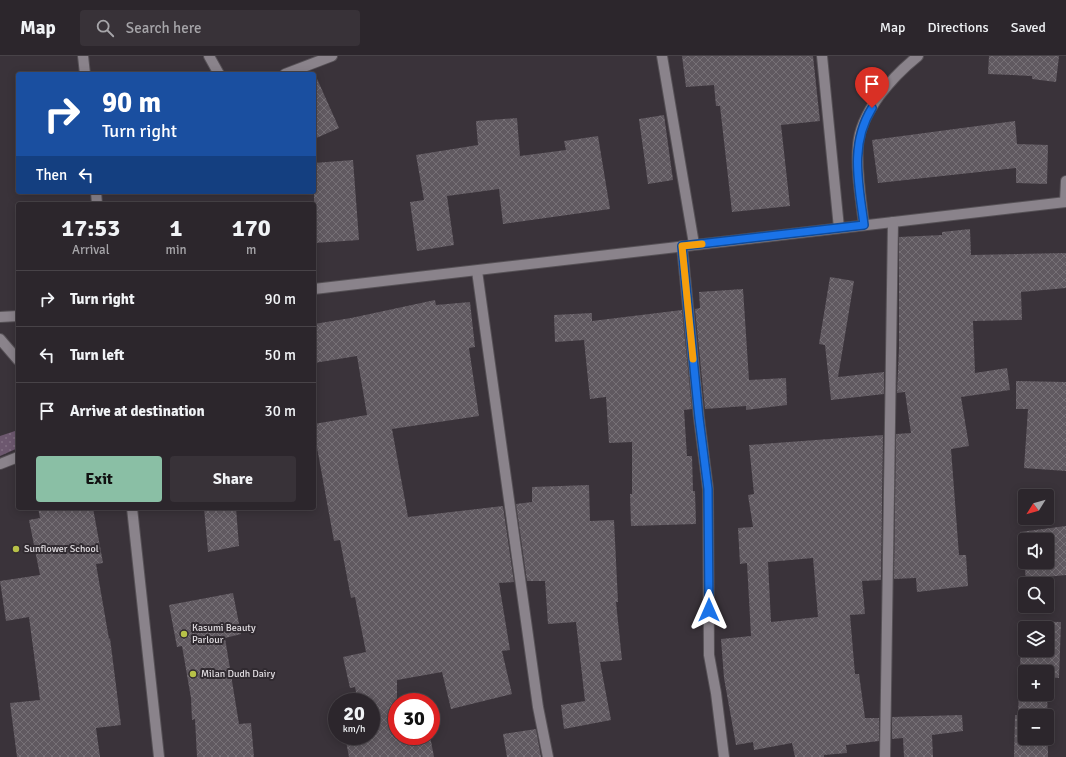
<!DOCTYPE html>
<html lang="en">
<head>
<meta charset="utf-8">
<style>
  body { margin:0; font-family:Signika,sans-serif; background:#383238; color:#f1f3f6; height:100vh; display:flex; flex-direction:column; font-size:15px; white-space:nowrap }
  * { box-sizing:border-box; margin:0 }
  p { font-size:13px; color:#a6a5a9 }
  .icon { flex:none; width:22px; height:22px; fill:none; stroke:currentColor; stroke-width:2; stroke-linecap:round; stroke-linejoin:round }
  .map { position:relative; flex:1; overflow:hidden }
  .side { position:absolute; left:16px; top:146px; width:300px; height:308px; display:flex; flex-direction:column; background:#2c262c; border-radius:4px; box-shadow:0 2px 10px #0003,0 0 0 1px #484348 }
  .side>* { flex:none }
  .banner { position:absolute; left:16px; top:16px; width:300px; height:122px; border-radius:4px; box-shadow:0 2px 10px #0003,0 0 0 1px #484348; background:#1a4fa0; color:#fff; overflow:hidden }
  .needle { width:26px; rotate:233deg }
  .controls { position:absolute; left:1018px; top:433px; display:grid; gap:8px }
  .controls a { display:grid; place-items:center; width:36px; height:36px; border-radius:4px; background:#2c262c; box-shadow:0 2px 10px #0003,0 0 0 1px #484348; font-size:20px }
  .speed { position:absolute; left:328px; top:637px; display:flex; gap:8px; font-size:20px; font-weight:700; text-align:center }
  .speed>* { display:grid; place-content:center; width:52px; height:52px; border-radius:50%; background:#2c262c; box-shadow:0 2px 10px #0003,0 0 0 1px #484348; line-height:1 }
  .speed small { font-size:10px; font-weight:400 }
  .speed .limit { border:6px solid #d22; background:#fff; color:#111 }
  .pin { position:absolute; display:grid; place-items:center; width:34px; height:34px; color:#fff; margin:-41px -17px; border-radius:50% 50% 50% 0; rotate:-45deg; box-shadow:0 0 4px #0007 }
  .pin .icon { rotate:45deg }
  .me { position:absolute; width:44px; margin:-22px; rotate:0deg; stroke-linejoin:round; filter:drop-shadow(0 0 3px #0008) }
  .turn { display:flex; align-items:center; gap:14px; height:84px; padding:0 20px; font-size:18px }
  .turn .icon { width:52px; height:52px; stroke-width:2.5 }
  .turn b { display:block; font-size:28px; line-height:34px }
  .then { display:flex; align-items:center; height:38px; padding:0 20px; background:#0003; gap:8px; font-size:15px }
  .eta { display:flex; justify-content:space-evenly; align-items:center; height:68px; text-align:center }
  .eta b { font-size:24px; font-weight:800; line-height:28px }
  .cta { display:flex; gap:8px; margin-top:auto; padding:8px 20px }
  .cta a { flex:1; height:46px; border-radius:4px; background:#8abfa5; color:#111; font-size:16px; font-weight:800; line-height:46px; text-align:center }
  .cta a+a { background:#383238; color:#f1f3f6 }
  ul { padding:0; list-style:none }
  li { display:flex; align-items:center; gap:12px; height:56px; padding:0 20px; border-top:1px solid #484348 }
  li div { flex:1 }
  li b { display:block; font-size:15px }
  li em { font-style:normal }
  header { display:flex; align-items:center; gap:24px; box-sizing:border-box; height:56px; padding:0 20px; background:#2c262c; border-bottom:1px solid #484348 }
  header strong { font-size:19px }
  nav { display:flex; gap:22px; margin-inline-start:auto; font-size:14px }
  .search { width:280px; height:36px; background:#383238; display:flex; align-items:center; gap:10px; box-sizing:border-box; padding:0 14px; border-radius:4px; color:#a6a5a9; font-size:15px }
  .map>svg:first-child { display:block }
</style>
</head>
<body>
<header>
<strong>Map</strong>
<div class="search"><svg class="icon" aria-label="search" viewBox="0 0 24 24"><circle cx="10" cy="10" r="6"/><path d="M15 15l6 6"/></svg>Search here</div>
<nav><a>Map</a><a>Directions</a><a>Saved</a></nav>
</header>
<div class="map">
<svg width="1066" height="701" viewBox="0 0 1066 701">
  <defs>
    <pattern id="grass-dots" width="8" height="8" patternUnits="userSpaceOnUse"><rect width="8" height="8" fill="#6d586f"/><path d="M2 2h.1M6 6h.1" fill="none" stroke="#826f83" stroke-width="1.8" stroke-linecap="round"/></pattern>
    <pattern id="building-cross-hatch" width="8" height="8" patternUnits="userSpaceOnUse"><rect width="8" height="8" fill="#605960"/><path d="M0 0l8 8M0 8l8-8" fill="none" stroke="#767076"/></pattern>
  </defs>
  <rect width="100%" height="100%" fill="#3a333a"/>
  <!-- grass -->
  <polygon fill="url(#grass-dots)" points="18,374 18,392 0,400 0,380"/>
  <!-- building -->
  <g fill="url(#building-cross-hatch)" fill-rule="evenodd">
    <polygon points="682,0 813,0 820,65 781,69 790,150 732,156 720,50 716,50 714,29 686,31"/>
    <polygon points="989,0 1059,0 1056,26 1032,23 1032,20 988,18"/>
    <polygon points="314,16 339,72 314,83"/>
    <polygon points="664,59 673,124 648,128 639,63"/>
    <polygon points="517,62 520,100 566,94 564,85 598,80 610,153 503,168 499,133 447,140 454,189 417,195 410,146 424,144 416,99 478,89 476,65"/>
    <polygon points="1015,65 1017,88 1048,89 1047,128 1016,127 1016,112 878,127 872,84"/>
    <polygon points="353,104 359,184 314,187 314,107"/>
    <polygon points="970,173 971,199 1066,197 1066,232 1021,236 1022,264 973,265 975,317 1007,312 1010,334 961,341 969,390 951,393 959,499 966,499 968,530 917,536 916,522 894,523 896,378 911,377 905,336 897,337 899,292 899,181 942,179 942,176"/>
    <polygon points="830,221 854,225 838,321 884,316 884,338 831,344 825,289 819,288"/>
    <polygon points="743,233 749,324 786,322 787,349 746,354 746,350 705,353 695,253 700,252 699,236"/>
    <polygon points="435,244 436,249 470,246 475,291 469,292 479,360 392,373 408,461 503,450 514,526 499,527 510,594 502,595 512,638 451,653 442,616 397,624 397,680 430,680 434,701 349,701 345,680 371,680 371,646 358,646 355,631 350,632 343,601 366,596 355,541 351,542 340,484 334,485 314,375 314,368 367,359 357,300 314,307 314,268 351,262"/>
    <polygon points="682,254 692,353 684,354 687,400 692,400 693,435 695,435 696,468 631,470 630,438 632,438 632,386 609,387 606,341 590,343 584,284 555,286 554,259 592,257 592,265"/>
    <polygon points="1016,325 1066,326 1066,415 1024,412 1028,353 1016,353"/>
    <path d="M883 379 881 524 862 525 865 558 850 559 855 618H859L865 662H879V685L846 689 847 697 824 699V701H795L792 687 754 694 753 686 736 689 724 622 721 583 751 580 747 507 740 508 738 472 753 471 748 439 754 438 749 389ZM813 502 818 561 771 566 768 506Z"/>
    <polygon points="589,429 590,465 614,464 618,546 616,546 622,604 600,606 611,664 564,673 561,649 585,645 576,566 548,568 545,525 527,525 516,448 532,446 532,431"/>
    <polygon points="38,452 93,452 103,507 96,508 109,583 110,582 121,669 96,672 100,701 17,701 10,647 40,644 29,561 6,565 0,525 40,519 29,464 40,462"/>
    <polygon points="204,452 236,452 239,490 208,496"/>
    <path d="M1066 470V519L1026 523 1020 476ZM1025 484H1047V506H1025Z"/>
    <polygon points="233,537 241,578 225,582 239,668 251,667 254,701 197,701 195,663 192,664 191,642 182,590 177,591 169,549"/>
    <path d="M1022 565 1061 566 1059 622 1047 621 1048 701H1014L1015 659H1018ZM1025 572H1047V594H1025ZM1025 616H1047V638H1025ZM1025 660H1047V682H1025Z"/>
    <polygon points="962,659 963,675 932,679 933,701 904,701 903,682 892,683 892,661"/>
    <polygon points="536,673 541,701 507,701 503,678"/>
  </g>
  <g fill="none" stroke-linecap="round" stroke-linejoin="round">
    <defs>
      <g id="minor">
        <polyline points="83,0 85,18"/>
        <polyline points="209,0 219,18"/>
        <polyline points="662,0 694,188"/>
        <polyline points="822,0 839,172"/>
        <polyline points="285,18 332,0"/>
        <polyline points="96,136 97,148"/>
        <polyline points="1065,146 1066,125"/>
        <path d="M864 169C861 143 856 116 858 90 860 56 893 20 918 0"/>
        <polyline points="682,190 699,362 708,433 709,599 716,637 724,701"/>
        <polyline points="477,215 538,651 548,701"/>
        <polyline points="314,233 1066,146"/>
        <polyline points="0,261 18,260"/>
        <polyline points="0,283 18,304"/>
        <polyline points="0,408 18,401"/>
        <polyline points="132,452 159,701"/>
        <polyline points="885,701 893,166"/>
      </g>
    </defs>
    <!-- minor casing -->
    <use href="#minor" stroke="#565156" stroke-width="12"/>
    <!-- minor -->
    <use href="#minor" stroke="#8a838b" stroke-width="10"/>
  </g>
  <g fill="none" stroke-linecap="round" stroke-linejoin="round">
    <defs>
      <path id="route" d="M709 554 708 433 699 362 682 190 864 169C859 129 849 89 872 52"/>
    </defs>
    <!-- route casing -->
    <use href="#route" stroke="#114b97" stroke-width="10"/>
    <!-- route -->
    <use href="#route" stroke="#1a73e8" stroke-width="7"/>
    <!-- slow -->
    <polyline stroke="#f59e0b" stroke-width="7" points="693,303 682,190 702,188"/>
  </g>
  <!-- markers -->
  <g fill="#b7c148" stroke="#302a30" stroke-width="1.5">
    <circle cx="16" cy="493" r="4"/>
    <circle cx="184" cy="578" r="4"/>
    <circle cx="193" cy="618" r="4"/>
  </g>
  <g text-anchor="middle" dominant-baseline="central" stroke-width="4" stroke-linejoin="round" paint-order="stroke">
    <!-- poi labels -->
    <g font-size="10" fill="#e0dce0" stroke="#302a30" text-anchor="start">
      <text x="24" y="493">Sunflower School</text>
      <text x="192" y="572">Kasumi Beauty<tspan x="192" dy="12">Parlour</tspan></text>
      <text x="201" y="618">Milan Dudh Dairy</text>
    </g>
  </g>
</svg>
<div class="controls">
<a><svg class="needle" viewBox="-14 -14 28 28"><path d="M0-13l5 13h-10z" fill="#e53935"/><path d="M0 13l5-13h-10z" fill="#a6a5a9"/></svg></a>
<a><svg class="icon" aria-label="sound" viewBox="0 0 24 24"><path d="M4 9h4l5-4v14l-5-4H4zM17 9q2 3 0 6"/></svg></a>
<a><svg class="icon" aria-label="search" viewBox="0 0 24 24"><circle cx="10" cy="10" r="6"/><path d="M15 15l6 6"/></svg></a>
<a><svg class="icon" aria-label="layers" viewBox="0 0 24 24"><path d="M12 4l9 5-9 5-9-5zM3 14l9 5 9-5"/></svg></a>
<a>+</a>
<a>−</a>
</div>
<div class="speed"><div>20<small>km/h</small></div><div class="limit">30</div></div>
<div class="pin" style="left:872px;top:52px;background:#d93025"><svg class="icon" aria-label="arrive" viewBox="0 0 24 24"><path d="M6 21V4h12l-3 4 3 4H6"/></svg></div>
<svg class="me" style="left:709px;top:554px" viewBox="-20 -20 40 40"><path d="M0-17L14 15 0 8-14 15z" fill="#1a73e8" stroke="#fff" stroke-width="4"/></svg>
<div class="banner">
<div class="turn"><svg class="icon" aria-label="right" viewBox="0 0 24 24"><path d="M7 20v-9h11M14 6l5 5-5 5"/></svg><div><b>90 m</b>Turn right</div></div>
<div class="then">Then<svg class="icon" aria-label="left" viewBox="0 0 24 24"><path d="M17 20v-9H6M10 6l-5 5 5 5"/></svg></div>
</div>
<section class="side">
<div class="eta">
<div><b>17:53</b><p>Arrival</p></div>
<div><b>1</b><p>min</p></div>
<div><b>170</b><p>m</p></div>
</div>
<ul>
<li><svg class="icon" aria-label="right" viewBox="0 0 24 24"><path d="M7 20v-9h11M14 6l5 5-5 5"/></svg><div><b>Turn right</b></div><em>90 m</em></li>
<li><svg class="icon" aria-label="left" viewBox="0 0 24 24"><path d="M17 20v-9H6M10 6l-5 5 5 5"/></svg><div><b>Turn left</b></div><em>50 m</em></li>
<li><svg class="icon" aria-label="arrive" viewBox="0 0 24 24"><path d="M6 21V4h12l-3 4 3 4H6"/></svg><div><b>Arrive at destination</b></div><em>30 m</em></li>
</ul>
<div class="cta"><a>Exit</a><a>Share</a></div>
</section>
</div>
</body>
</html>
